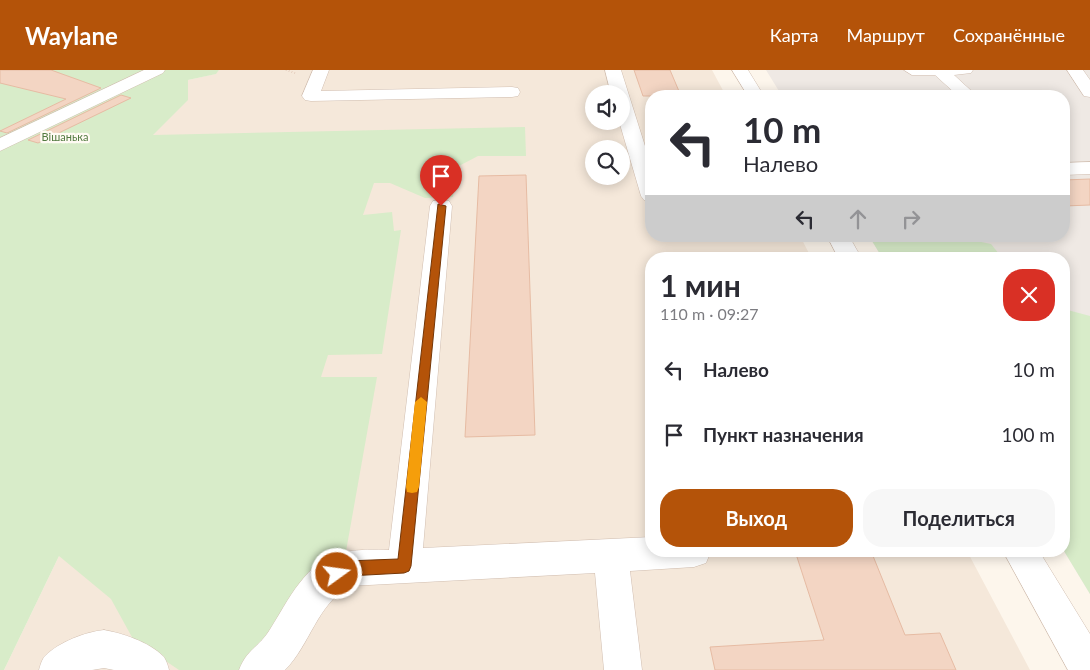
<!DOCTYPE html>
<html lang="ru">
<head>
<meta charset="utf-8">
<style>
  body { margin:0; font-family:Lato,sans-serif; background:#f7f7f7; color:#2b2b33; height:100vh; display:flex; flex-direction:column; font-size:19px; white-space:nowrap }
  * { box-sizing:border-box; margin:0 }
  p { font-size:16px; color:#7c7c81 }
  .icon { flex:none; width:28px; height:28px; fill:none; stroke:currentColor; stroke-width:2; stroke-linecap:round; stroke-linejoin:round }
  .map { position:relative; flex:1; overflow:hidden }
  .sheet { position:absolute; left:645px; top:182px; width:425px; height:305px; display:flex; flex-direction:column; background:#fff; border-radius:20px; box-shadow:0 2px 12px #0003 }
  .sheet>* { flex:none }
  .top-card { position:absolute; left:645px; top:20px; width:425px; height:152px; border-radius:20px; box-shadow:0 2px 12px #0003; background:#fff; color:#2b2b33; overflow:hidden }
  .tools { position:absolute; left:585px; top:15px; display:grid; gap:10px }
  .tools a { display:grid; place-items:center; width:45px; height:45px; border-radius:50%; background:#fff; box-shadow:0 2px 12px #0003; font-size:25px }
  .pin { position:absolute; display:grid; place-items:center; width:42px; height:42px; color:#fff; margin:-51px -21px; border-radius:50% 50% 50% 0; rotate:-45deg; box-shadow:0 0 5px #0007 }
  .pin .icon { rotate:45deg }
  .me { position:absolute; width:55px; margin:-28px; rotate:76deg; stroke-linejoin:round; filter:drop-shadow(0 0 4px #0008) }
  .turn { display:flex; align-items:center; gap:18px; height:105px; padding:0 15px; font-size:22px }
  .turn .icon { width:65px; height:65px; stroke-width:2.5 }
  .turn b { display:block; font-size:35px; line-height:42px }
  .lanes { display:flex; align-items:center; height:48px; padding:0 15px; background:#0003; justify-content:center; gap:25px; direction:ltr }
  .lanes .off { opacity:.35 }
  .round { display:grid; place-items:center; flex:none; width:52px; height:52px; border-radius:20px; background:#f7f7f7 }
  .headline { display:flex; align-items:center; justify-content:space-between; height:85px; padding:0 15px }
  h1 { font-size:30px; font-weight:700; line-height:38px }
  .primary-button { display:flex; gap:10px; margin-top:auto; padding:10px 15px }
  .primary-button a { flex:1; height:58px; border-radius:20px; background:#b45309; color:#fff; font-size:20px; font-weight:700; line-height:58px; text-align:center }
  .primary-button a+a { background:#f7f7f7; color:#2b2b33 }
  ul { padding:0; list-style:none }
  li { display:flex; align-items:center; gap:15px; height:65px; padding:0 15px }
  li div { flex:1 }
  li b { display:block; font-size:19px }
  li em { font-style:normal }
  header { display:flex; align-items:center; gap:30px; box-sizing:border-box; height:70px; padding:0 25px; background:#b45309; color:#fff }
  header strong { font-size:24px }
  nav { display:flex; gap:28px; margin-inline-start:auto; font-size:18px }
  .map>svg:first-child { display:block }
</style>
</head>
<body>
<header>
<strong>Waylane</strong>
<nav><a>Карта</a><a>Маршрут</a><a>Сохранённые</a></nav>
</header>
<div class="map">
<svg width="1090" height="600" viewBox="0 0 1090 600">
  <rect width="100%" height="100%" fill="#fdf6ec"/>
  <!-- residential -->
  <path fill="#f5e8da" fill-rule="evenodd" d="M219 0H712L726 26H651V166H800L812 189H651V481H967L1030 600H4L59 486 13 215 188 10 215 4ZM594 24H621V51H594ZM594 79H621V106H594Z"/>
  <!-- industrial -->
  <polygon fill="#efe9e4" points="766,0 1090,0 1090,524 1064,481 1064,189 883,189 869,166 1064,166 1064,26 782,26"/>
  <!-- green -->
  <g fill="#d8ecc9">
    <polygon points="0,0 219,0 216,4 188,10 188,30 153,65 525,57 526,86 478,86 457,97 453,127 425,128 390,113 374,113 363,145 392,142 394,161 401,160 382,284 328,285 321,307 377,307 345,487 242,600 179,600 133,569 111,529 59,486 4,600 0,600"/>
    <polygon points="869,166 953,166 991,174 1003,189 883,189"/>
    <polygon points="1064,239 1090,246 1090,524 1064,481"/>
  </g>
  <!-- building -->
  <g fill="#f3d5c3" stroke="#e6bba3">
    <polygon points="0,0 51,0 101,18 7,63 0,61 66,29 0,13"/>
    <polygon points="634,0 670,0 681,26 643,26"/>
    <polygon points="121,25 131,28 38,73 28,70"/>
    <polygon points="526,105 535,365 465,367 479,106"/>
    <polygon points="1090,109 1090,135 1064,136 1064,110"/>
    <polygon points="795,481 871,481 905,565 940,563 956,600 715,600 710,577 824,570"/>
  </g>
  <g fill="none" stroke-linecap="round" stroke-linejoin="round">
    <defs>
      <g id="minor">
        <polygon points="144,0 165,0 163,3 0,81 0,68"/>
        <polygon points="313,0 329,0 321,21 512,17 518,18 520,22 518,26 512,27 311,31 305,30 302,26"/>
        <polygon points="605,0 621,0 651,95 651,132 644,130 641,126 619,51 621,51 621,24 611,24"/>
        <polygon points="732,0 748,0 764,26 748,26"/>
        <polygon points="904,0 973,0 971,3 954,5 977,26 958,26 935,5 912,5"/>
        <polygon points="1067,0 1083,0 1090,10 1090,27 1084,26"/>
        <polygon points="1090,92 1090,104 1064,105 1064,93"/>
        <path d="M441 130 449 131 452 136 423 478 651 467V481H711L706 493 694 497 630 501 642 600H604L595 503 350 516C317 534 310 575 285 600H239C247 579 258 578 269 561 289 530 305 490 346 482 360 479 375 480 389 480L430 136 433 131Z"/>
        <polygon points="827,166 849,166 862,189 839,189"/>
        <polygon points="1003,481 1039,481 1090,564 1090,600 1068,600"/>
        <path d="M104 560C122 563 149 572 163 586 166 589 168 596 169 600H114L104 598 92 600H39C40 596 42 589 45 586 59 572 85 562 104 560Z"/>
      </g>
    </defs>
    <!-- minor casing -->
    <use href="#minor" stroke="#d1beb0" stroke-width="1"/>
    <!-- path -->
    <polyline stroke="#d9b8a5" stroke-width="2" stroke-dasharray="0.5 2.5" stroke-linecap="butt" points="286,0 295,3"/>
    <!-- minor -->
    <use href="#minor" fill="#fff" fill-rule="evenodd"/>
  </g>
  <!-- route -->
  <polygon fill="#b45309" stroke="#753606" points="438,134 446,136 411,496 409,501 404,503 348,506 337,511 331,509 329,504 331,499 346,491 398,489"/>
  <!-- slow -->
  <polygon fill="#f59e0b" points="421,327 427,332 419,417 417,422 412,423 407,422 406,417 415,332"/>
  <g text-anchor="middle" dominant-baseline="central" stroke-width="4.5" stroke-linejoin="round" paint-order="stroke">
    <!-- far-park labels -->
    <g font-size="11" fill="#537a41" stroke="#fffaf3">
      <text x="65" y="66">Вішанька</text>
    </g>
  </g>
</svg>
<div class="tools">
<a><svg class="icon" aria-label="sound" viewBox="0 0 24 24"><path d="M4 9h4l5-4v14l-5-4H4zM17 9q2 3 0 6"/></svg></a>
<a><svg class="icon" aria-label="search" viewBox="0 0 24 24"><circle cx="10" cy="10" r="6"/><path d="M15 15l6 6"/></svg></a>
</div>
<div class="pin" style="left:441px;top:136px;background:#d93025"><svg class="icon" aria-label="arrive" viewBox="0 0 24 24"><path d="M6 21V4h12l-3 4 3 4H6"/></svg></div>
<svg class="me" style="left:337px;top:504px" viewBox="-20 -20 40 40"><circle r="17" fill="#b45309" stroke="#fff" stroke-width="3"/><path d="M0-11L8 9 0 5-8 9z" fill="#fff"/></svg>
<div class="top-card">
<div class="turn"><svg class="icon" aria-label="left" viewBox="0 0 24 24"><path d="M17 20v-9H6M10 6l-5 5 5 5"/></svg><div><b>10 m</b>Налево</div></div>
<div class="lanes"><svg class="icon" aria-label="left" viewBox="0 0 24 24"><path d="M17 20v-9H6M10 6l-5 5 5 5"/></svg><svg class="icon off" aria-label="ahead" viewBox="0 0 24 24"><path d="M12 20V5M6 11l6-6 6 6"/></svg><svg class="icon off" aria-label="right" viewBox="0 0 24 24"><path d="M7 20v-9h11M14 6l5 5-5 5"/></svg></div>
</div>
<section class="sheet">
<div class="headline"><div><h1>1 мин</h1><p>110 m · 09:27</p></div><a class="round" style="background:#d93025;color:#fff"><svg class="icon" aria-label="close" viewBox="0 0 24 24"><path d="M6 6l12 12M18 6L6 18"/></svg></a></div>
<ul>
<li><svg class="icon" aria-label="left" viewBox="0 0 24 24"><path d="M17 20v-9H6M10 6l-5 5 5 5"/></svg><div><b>Налево</b></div><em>10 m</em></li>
<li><svg class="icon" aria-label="arrive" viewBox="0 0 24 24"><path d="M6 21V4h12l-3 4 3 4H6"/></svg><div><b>Пункт назначения</b></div><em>100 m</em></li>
</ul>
<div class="primary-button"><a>Выход</a><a>Поделиться</a></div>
</section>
</div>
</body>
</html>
